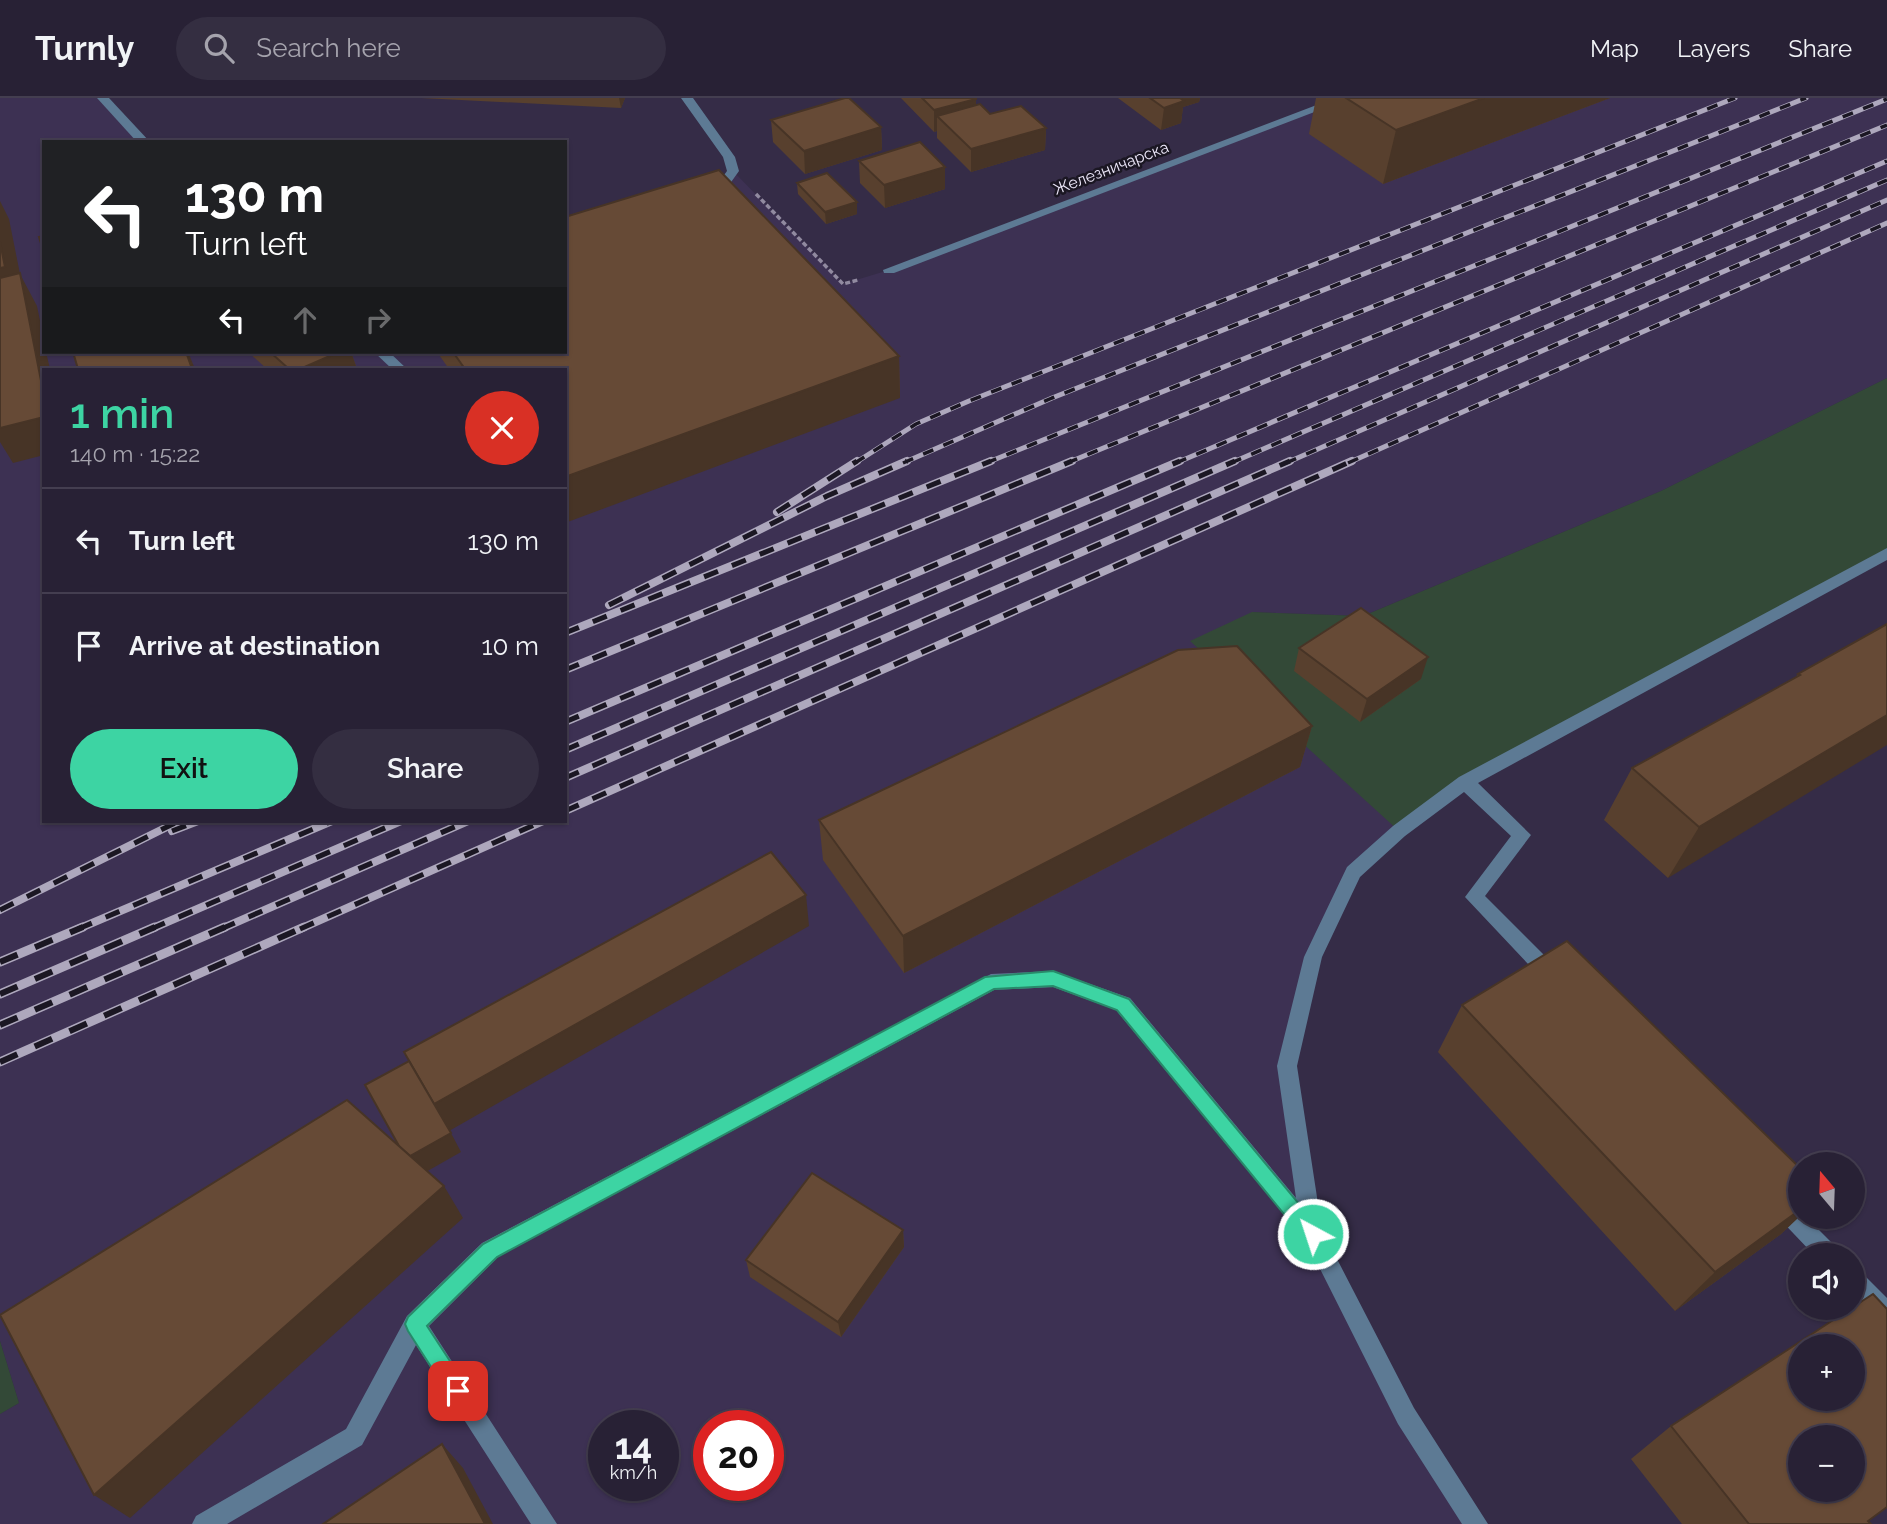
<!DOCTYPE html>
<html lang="en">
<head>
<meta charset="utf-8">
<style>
  body { margin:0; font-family:Raleway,sans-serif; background:#342e41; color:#f1f3f6; height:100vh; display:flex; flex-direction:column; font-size:26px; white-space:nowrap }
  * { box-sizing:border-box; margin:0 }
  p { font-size:23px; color:#a5a3ad }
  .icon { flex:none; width:38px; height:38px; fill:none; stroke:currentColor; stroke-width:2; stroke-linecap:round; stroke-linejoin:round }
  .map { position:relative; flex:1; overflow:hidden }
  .sheet { position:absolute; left:42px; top:270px; width:525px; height:455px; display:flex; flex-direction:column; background:#282135; border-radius:0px; box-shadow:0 2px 5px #0004,0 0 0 2px #443e50 }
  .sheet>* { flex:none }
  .top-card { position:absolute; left:42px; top:42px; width:525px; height:214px; border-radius:0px; box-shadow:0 2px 5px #0004,0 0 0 2px #443e50; background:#202124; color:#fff; overflow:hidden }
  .needle { width:46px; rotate:341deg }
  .fabs { position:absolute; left:1788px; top:1054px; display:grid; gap:14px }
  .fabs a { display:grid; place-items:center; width:77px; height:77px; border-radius:50%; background:#282135; box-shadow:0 2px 5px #0004,0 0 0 2px #443e50; font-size:35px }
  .speed { position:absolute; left:588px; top:1312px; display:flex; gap:14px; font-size:35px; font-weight:700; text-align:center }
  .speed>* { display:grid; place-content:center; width:91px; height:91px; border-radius:50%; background:#282135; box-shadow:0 2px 5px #0004,0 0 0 2px #443e50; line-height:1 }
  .speed small { font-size:18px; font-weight:400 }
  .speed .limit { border:10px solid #d22; background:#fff; color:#111 }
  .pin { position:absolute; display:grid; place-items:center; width:60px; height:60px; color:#fff; margin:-30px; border-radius:14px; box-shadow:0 4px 10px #0006 }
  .me { position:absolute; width:77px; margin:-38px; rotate:320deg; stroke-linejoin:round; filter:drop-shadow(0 0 5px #0008) }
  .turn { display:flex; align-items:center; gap:24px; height:147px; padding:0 28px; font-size:32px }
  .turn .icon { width:91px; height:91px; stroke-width:2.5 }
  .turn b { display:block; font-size:49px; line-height:60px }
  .lanes { display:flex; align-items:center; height:66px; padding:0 28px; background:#0003; justify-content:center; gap:35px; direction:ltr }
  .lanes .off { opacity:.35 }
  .round { display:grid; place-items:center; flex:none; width:74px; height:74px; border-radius:37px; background:#342e41 }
  .headline { display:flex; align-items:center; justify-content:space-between; height:119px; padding:0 28px }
  h1 { font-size:42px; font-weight:600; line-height:52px; color:#3dd4a3 }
  .primary-button { display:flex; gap:14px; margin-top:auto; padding:14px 28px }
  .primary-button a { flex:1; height:80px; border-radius:42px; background:#3dd4a3; color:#111; font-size:28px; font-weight:600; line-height:80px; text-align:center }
  .primary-button a+a { background:#342e41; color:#f1f3f6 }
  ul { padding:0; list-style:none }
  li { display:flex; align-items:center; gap:21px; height:105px; padding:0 28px; border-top:2px solid #443e50 }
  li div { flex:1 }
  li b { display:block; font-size:26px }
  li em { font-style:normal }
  header { display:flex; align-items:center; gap:42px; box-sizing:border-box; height:98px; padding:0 35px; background:#282135; border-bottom:2px solid #443e50 }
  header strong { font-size:33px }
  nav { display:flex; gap:38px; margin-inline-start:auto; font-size:24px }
  .search { width:490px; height:63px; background:#342e41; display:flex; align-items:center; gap:18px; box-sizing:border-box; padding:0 24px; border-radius:38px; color:#a5a3ad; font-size:26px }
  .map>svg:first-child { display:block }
</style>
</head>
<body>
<header>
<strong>Turnly</strong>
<div class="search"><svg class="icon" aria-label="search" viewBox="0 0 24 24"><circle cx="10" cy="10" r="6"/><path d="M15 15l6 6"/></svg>Search here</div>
<nav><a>Map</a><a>Layers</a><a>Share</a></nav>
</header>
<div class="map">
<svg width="1887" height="1426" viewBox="0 0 1887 1426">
  <rect width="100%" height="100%" fill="#352c47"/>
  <!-- built -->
  <path fill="#3d3153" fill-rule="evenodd" d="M0 0H103L144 44H44V254H565L720 91 733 73 843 186 889 172 1345 0H1887V280L1661 393 1363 518 1252 514 1399 733 1353 774 1313 859 1287 968 1313 1136 1476 1426H0V1316L19 1305 0 1243ZM44 271H565V723H44ZM604 1328H663V1388H604ZM709 1328H768V1388H709Z"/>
  <!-- green -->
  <g fill="#334937">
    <polygon points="1887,280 1887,455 1465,684 1399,733 1190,543 1252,514 1363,518 1661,393"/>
    <polygon points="0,1243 19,1305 0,1316"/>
  </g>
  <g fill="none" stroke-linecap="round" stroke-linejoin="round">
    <!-- path -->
    <polyline stroke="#918aa0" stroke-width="3.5" stroke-dasharray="5 2.5" stroke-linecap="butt" points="756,96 843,186 858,182"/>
    <!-- minor -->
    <g fill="#5d7a94" fill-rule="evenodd">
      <polygon points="97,0 109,0 150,44 137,44"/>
      <polygon points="681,0 693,0 735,59 739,73 724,94 711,98 705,94 716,88 727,73 723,59"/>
      <polygon points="1335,0 1351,0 894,175 884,175 883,172"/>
      <polygon points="374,254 389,254 407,271 392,271"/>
      <polygon points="1887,450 1887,462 1478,685 1531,737 1485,798 1560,873 1562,879 1560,885 1553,887 1546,885 1465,799 1511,738 1464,694 1405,738 1360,779 1322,859 1297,968 1322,1132 1414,1310 1488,1426 1462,1426 1398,1326 1306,1143 1116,912 1053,889 994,892 498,1159 429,1228 557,1426 531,1426 416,1247 362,1347 227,1426 192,1426 196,1418 346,1331 407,1218 482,1145 991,876 1053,873 1130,900 1296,1100 1277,968 1304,859 1347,769 1393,728 1459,679"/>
      <polygon points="1780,1097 1787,1100 1801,1114 1801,1118 1805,1118 1837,1150 1840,1157 1814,1157 1773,1114 1770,1107 1773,1100"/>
      <polygon points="1853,1171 1861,1174 1887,1200 1887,1226 1879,1223 1853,1196"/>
    </g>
    <defs>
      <g id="rail-far2">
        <polyline points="855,365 916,326 969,303 1735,0"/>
        <polyline points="903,365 1052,300 1806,0"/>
        <polyline points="986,365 1887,1"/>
        <polyline points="1067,365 1887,27"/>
        <polyline points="1176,365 1887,63"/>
        <polyline points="1231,365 1887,82"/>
        <polyline points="1286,365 1887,102"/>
        <polyline points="1348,365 1887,125"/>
      </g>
      <g id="rail-far1">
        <polyline points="777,414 857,363"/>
        <polyline points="609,507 827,398 907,363"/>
        <polyline points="565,535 991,363"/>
        <polyline points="565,572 1072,363"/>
        <polyline points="565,624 1180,363"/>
        <polyline points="565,652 1235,363"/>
        <polyline points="565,680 1290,363"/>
        <polyline points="565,713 1352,363"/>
        <polyline points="172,733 198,723"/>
        <polyline points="0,812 179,723"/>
        <polyline points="78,831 332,723"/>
        <polyline points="151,831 401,723"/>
        <polyline points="221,831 468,723"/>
        <polyline points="300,831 543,723"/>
      </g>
      <g id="rail">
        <polyline points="0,864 83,829"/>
        <polyline points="0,896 155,829"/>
        <polyline points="0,927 225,829"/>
        <polyline points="0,964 304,829"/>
      </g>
    </defs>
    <!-- rail-far2 casing -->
    <use href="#rail-far2" stroke="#aea8bd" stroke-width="5"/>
    <!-- rail-far1 casing -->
    <use href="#rail-far1" stroke="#aea8bd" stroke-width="8"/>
    <!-- rail casing -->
    <use href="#rail" stroke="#aea8bd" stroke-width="9"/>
    <!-- rail-far2 -->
    <use href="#rail-far2" stroke="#1b1723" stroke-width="3.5" stroke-dasharray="11" stroke-linecap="butt"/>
    <!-- rail-far1 -->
    <use href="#rail-far1" stroke="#1b1723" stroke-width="5" stroke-dasharray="15" stroke-linecap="butt"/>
    <!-- rail -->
    <use href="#rail" stroke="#1b1723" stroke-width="6" stroke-dasharray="19" stroke-linecap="butt"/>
  </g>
  <!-- wall -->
  <g fill="#58402e">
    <polygon points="421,0 625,0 621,10"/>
    <polygon points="901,0 976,0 976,7 990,16 1046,30 1045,52 971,74 937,40 937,33 934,34"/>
    <polygon points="1118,0 1200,0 1199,4 1183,9 1181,25 1161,32"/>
    <polygon points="1316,0 1610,0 1383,86 1309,36"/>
    <polygon points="771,22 881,29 882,52 805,76 773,44"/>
    <polygon points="859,63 945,69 945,91 885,110 860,85"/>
    <polygon points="797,85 857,104 857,116 826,126 798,96"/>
    <polygon points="248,254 351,254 357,271 267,271"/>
    <polygon points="437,254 565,254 899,258 900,300 565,271 449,271"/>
    <polygon points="1887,526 1668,780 1604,722 1632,670 1795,580 1798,576"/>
    <polygon points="1299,550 1421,581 1360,624 1294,573"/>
    <polygon points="1312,628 1300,669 904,875 823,762 819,722"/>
    <polygon points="1462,907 1801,1071 1801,1117 1781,1136 1675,1213 1438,954"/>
    <polygon points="903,1132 904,1149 841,1239 750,1179 746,1162"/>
    <polygon points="1671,1328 1868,1423 1871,1426 1682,1426 1631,1361"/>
  </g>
  <!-- shaded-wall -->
  <g fill="#473426">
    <polygon points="619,0 625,0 621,10"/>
    <polygon points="1182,0 1200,0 1199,4 1183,9 1181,25 1161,32 1164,10 1181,4"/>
    <polygon points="1484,0 1610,0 1383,86 1396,32"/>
    <polygon points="976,1 976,23 937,18 937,33 934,34 934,12"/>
    <polygon points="881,29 882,52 805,76 804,53"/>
    <polygon points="1046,30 1045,52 971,74 971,51"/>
    <polygon points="945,69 945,91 885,110 884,87"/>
    <polygon points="0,103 9,121 20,176 37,208 44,242 44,254 46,254 50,271 44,271 44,298 0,217"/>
    <polygon points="857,104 857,116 826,126 825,114"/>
    <polygon points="186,254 188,254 195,271 192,271"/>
    <polygon points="339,254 351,254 357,271 300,271"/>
    <polygon points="899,258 900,300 565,425 565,379"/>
    <polygon points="44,319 44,357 13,365 0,344 0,330"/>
    <polygon points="1428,559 1421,581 1360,624 1367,601"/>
    <polygon points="1887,617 1887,647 1668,780 1699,729"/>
    <polygon points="1312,628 1300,669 904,875 903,838"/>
    <polygon points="806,797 809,828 449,1033 434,1006"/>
    <polygon points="451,1035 461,1054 417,1079 406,1061"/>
    <polygon points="444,1088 463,1120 130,1420 94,1397"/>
    <polygon points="1801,1111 1801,1117 1781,1136 1675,1213 1715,1174"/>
    <polygon points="903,1132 904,1149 841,1239 838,1224"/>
    <polygon points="442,1346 463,1370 493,1426 485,1426"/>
  </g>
  <!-- building -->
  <g fill="#664a36" stroke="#473426" stroke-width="2" fill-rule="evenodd">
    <polygon points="845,0 849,0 881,29 804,53 771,22"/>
    <polygon points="922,0 976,0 976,1 934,12"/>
    <polygon points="1150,0 1180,0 1184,3 1164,10"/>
    <polygon points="1346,0 1484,0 1396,32"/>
    <polygon points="980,6 990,16 1021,8 1046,30 971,51 937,18"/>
    <polygon points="920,44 945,69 884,87 859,63"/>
    <polygon points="719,72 899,258 565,379 565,271 465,271 453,254 565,254 565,119"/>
    <polygon points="827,75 857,104 825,114 797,85"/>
    <polygon points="44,138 44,155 39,139"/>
    <polygon points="0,144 5,169 0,170"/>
    <polygon points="20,175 44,298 44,319 0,330 0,180"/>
    <polygon points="73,254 186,254 192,271 78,271"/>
    <polygon points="270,254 339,254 300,271 289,271"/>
    <polygon points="1361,510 1428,559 1367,601 1299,550"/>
    <polygon points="1887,526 1887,617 1699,729 1632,670 1800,577 1798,576"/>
    <polygon points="1237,548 1312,628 903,838 819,722 1178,552"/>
    <polygon points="771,754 806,797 434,1006 404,954"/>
    <polygon points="1567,843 1801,1071 1801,1111 1715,1174 1462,907"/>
    <polygon points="409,963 451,1035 410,1058 399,1048 365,987"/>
    <polygon points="347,1002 444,1088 94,1397 0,1217"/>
    <polygon points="812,1075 903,1132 838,1224 746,1162"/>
    <path d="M1873 1196 1887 1211V1409L1868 1423 1871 1426H1749L1671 1328ZM1801 1248H1853V1300H1801ZM1801 1339H1853V1391H1801Z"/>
    <polygon points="442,1346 485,1426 323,1426"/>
  </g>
  <!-- route -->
  <polygon fill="#3dd4a3" stroke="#288a6a" stroke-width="2" points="1053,873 1129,901 1319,1130 1322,1136 1319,1143 1313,1145 1306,1143 1117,912 1053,888 994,891 497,1159 427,1228 465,1286 468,1293 465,1300 458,1303 451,1300 408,1233 405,1226 408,1219 483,1146 985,879"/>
  <g text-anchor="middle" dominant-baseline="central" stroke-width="5" stroke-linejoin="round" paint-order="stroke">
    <!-- far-street labels -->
    <g font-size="16" fill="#eee9fb" stroke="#1b1723">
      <text transform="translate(1111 70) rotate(-21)">Железничарска</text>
    </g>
  </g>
</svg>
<div class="fabs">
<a><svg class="needle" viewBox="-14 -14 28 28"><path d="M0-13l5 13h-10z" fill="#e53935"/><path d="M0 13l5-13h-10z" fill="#a5a3ad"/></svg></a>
<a><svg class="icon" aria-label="sound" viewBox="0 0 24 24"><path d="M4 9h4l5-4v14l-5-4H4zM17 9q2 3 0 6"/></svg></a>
<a>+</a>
<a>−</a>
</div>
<div class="speed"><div>14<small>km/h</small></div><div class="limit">20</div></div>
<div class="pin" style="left:458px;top:1293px;background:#d93025"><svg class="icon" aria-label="arrive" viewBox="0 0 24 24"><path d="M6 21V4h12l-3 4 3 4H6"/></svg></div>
<svg class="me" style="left:1313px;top:1136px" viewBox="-20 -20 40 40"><circle r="17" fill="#3dd4a3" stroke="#fff" stroke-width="3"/><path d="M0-11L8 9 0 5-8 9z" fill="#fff"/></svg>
<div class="top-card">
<div class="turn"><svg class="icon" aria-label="left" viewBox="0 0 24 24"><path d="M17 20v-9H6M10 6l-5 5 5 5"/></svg><div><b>130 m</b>Turn left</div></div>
<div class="lanes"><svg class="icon" aria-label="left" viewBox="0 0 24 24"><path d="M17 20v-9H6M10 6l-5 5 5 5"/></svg><svg class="icon off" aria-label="ahead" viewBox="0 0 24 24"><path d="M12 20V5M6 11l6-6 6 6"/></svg><svg class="icon off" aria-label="right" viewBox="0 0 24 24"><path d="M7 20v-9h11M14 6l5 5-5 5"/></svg></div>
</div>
<section class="sheet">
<div class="headline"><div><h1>1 min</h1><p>140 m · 15:22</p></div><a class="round" style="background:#d93025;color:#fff"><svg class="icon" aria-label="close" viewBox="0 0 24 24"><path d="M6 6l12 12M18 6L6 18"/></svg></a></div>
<ul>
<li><svg class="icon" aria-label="left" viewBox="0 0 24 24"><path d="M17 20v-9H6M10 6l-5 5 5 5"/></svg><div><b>Turn left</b></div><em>130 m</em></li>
<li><svg class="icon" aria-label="arrive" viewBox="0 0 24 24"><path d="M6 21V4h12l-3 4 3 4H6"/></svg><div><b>Arrive at destination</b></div><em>10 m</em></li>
</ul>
<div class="primary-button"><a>Exit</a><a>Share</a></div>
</section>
</div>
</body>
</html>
